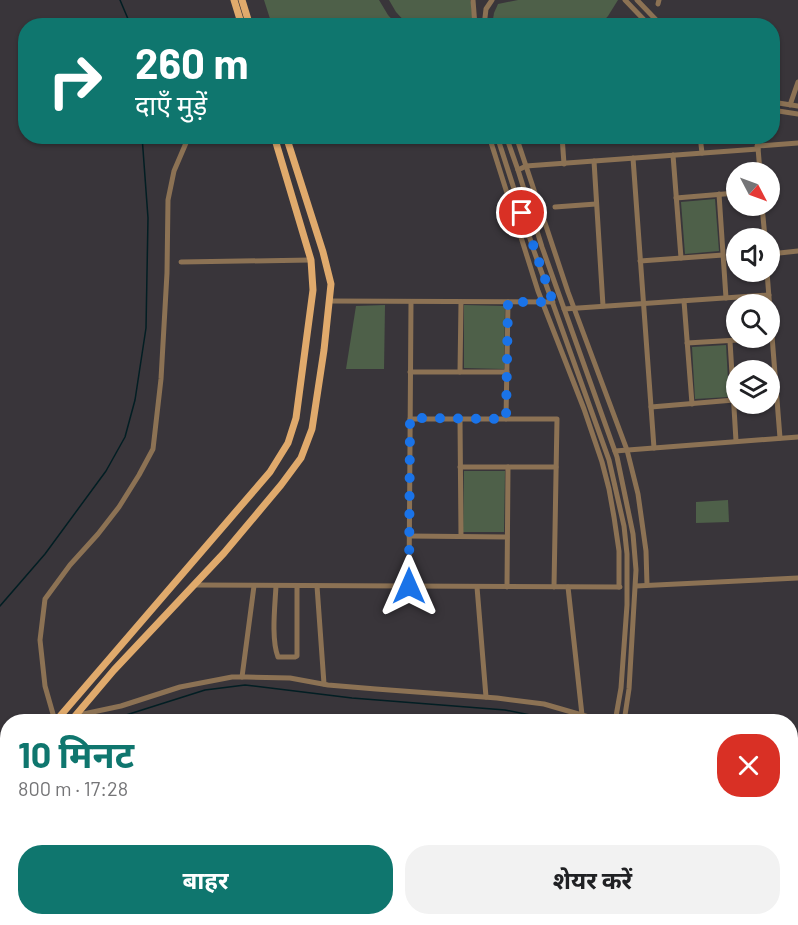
<!DOCTYPE html>
<html lang="hi">
<head>
<meta charset="utf-8">
<style>
  body { margin:0; font-family:Barlow,"Noto Sans Devanagari",sans-serif; background:#f2f2f2; color:#202124; height:100vh; display:flex; flex-direction:column; font-size:22px; white-space:nowrap }
  * { box-sizing:border-box; margin:0 }
  p { font-size:20px; color:#757577 }
  .icon { flex:none; width:33px; height:33px; fill:none; stroke:currentColor; stroke-width:2; stroke-linecap:round; stroke-linejoin:round }
  .map { position:relative; flex:1; overflow:hidden }
  .sheet { position:absolute; left:0px; top:714px; width:798px; height:212px; display:flex; flex-direction:column; background:#fff; border-radius:24px 24px 0 0; box-shadow:0 2px 4px #0004 }
  .sheet>* { flex:none }
  .guide { position:absolute; left:18px; top:18px; width:762px; height:126px; border-radius:24px; box-shadow:0 2px 4px #0004; background:#0f766e; color:#fff; overflow:hidden }
  .needle { width:39px; rotate:131deg }
  .buttons { position:absolute; left:726px; top:162px; display:grid; gap:12px }
  .buttons a { display:grid; place-items:center; width:54px; height:54px; border-radius:50%; background:#fff; box-shadow:0 2px 4px #0004; font-size:30px }
  .pin { position:absolute; display:grid; place-items:center; width:51px; height:51px; color:#fff; margin:-26px; border:3px solid #fff; border-radius:50%; box-shadow:0 2px 6px #0007 }
  .me { position:absolute; width:66px; margin:-33px; rotate:0deg; stroke-linejoin:round; filter:drop-shadow(0 0 4px #0008) }
  .turn { display:flex; align-items:center; gap:21px; height:126px; padding:0 18px; font-size:27px }
  .turn .icon { width:78px; height:78px; stroke-width:2.5 }
  .turn b { display:block; font-size:42px; line-height:51px }
  .round { display:grid; place-items:center; flex:none; width:63px; height:63px; border-radius:24px; background:#f2f2f2 }
  .summary { display:flex; align-items:center; justify-content:space-between; height:102px; padding:0 18px }
  h1 { font-size:36px; font-weight:700; line-height:45px; color:#0f766e }
  .action { display:flex; gap:12px; margin-top:auto; padding:12px 18px }
  .action a { flex:1; height:69px; border-radius:24px; background:#0f766e; color:#fff; font-size:24px; font-weight:700; line-height:69px; text-align:center }
  .action a+a { background:#f2f2f2; color:#202124 }
  .map>svg:first-child { display:block }
</style>
</head>
<body>
<div class="map">
<svg width="798" height="925" viewBox="0 0 798 925">
  <rect width="100%" height="100%" fill="#39353a"/>
  <!-- built -->
  <g fill="#463f49">
    <polygon points="791,827 798,828 798,925 602,925 603,918 790,918"/>
    <polygon points="105,918 567,918 566,925 91,925"/>
  </g>
  <!-- green -->
  <g fill="#4e6049">
    <polygon points="264,0 379,0 388,15 397,25 272,25"/>
    <polygon points="389,0 470,0 471,2 473,25 408,25 396,12"/>
    <polygon points="518,0 618,0 608,16 600,25 492,25 494,13 498,4"/>
    <polygon points="715,199 719,251 685,254 681,202"/>
    <polygon points="385,305 384,369 346,369 356,306"/>
    <polygon points="464,305 505,306 504,369 464,368"/>
    <polygon points="726,345 729,397 695,399 692,347"/>
    <polygon points="464,471 505,471 504,532 463,532"/>
    <polygon points="728,500 729,522 696,523 696,502"/>
  </g>
  <g fill="none" stroke-linecap="round" stroke-linejoin="round">
    <!-- stream -->
    <g stroke="#021e23" stroke-width="1.5">
      <polyline points="120,0 131,26"/>
      <polyline points="0,606 45,554 106,471 125,437 135,400 146,328 148,218 142,136"/>
      <polyline points="104,722 205,690 245,685 352,698 505,710 565,722"/>
      <polyline points="790,748 798,750"/>
      <polyline points="0,750 8,748"/>
    </g>
    <!-- minor -->
    <g stroke="#8c7254" stroke-width="5">
      <polyline points="473,0 475,26"/>
      <polyline points="625,0 650,26"/>
      <polyline points="637,0 662,26"/>
      <polyline points="658,4 659,0"/>
      <polyline points="484,26 486,9 492,0"/>
      <polyline points="772,102 798,106"/>
      <polyline points="790,105 798,82"/>
      <polyline points="772,110 798,114"/>
      <polyline points="489,136 538,291 584,409 602,462 609,489 614,517 619,551 619,587"/>
      <polyline points="497,136 534,251 609,460 624,526 627,554 627,605 621,688 615,722"/>
      <polyline points="506,136 518,170 542,247 617,457 633,534 636,570 629,689 624,722"/>
      <polyline points="516,136 568,292 627,450 638,494 646,551 647,585"/>
      <polyline points="562,136 564,164"/>
      <polyline points="700,136 702,153"/>
      <polyline points="757,136 760,172"/>
      <polyline points="757,146 798,143"/>
      <polyline points="673,155 681,258"/>
      <polyline points="633,158 654,448"/>
      <polyline points="594,161 603,306"/>
      <polyline points="518,170 526,166 758,149"/>
      <polyline points="719,194 726,298"/>
      <polyline points="676,198 736,193"/>
      <polyline points="762,206 765,238"/>
      <polyline points="555,207 596,204"/>
      <polyline points="770,254 798,251"/>
      <polyline points="640,261 723,255"/>
      <polyline points="181,262 311,260"/>
      <polyline points="767,272 780,438"/>
      <polyline points="329,301 553,302"/>
      <polyline points="684,301 692,404"/>
      <polyline points="564,309 769,295"/>
      <polyline points="730,341 736,441"/>
      <polyline points="687,343 772,338"/>
      <polyline points="410,372 507,372"/>
      <polyline points="460,372 461,302"/>
      <polyline points="651,407 734,400"/>
      <polyline points="410,419 557,419 554,587"/>
      <polyline points="460,419 461,536"/>
      <polyline points="506,419 508,302"/>
      <polyline points="615,451 798,437"/>
      <polyline points="460,467 556,467"/>
      <polyline points="409,536 507,537"/>
      <polyline points="194,585 620,587"/>
      <path d="M276 586C275 606 271 639 278 657H295L297 656V586"/>
      <polyline points="317,586 324,684"/>
      <polyline points="409,586 411,302"/>
      <polyline points="636,586 798,578"/>
      <polyline points="477,587 486,697"/>
      <polyline points="507,587 508,467"/>
      <polyline points="568,587 582,715"/>
      <polyline points="242,677 254,586"/>
      <polyline points="74,716 121,706 180,687 232,677 247,677 290,678 328,685 376,689 497,698 544,704 606,722"/>
      <polyline points="257,717 258,722"/>
      <polyline points="55,721 45,686 40,640 45,599 70,565 98,534 119,507 139,475 153,449 161,379 167,273 168,200 174,171 189,136"/>
      <polyline points="790,738 798,740"/>
      <polyline points="0,766 8,767"/>
      <polyline points="790,831 798,832"/>
      <polyline points="576,925 577,918"/>
      <polyline points="585,925 586,918"/>
      <polyline points="594,925 595,918"/>
      <polyline points="608,925 609,918"/>
    </g>
    <!-- major -->
    <g stroke="#e0aa6c" stroke-width="7">
      <polyline points="234,0 242,26"/>
      <polyline points="242,0 250,26"/>
      <polyline points="55,722 270,472 288,443 296,418 313,290 311,260 274,136"/>
      <polyline points="70,722 114,670 224,553 281,485 301,458 312,429 324,350 331,284 323,252 286,136"/>
      <polyline points="0,787 8,778"/>
      <polyline points="0,803 8,794"/>
      <polyline points="790,808 798,809"/>
      <polyline points="790,819 798,819"/>
      <polyline points="0,867 8,866"/>
      <polyline points="0,881 8,880"/>
    </g>
  </g>
  <g fill="none" stroke-linecap="round" stroke-linejoin="round">
    <!-- route -->
    <polyline stroke="#1a73e8" stroke-width="10" stroke-dasharray="0 18" points="409,586 410,418 506,419 508,302 553,302 522,213"/>
  </g>
</svg>
<div class="buttons">
<a><svg class="needle" viewBox="-14 -14 28 28"><path d="M0-13l5 13h-10z" fill="#e53935"/><path d="M0 13l5-13h-10z" fill="#757577"/></svg></a>
<a><svg class="icon" aria-label="sound" viewBox="0 0 24 24"><path d="M4 9h4l5-4v14l-5-4H4zM17 9q2 3 0 6"/></svg></a>
<a><svg class="icon" aria-label="search" viewBox="0 0 24 24"><circle cx="10" cy="10" r="6"/><path d="M15 15l6 6"/></svg></a>
<a><svg class="icon" aria-label="layers" viewBox="0 0 24 24"><path d="M12 4l9 5-9 5-9-5zM3 14l9 5 9-5"/></svg></a>
</div>
<div class="pin" style="left:522px;top:213px;background:#d93025"><svg class="icon" aria-label="arrive" viewBox="0 0 24 24"><path d="M6 21V4h12l-3 4 3 4H6"/></svg></div>
<svg class="me" style="left:409px;top:586px" viewBox="-20 -20 40 40"><path d="M0-17L14 15 0 8-14 15z" fill="#1a73e8" stroke="#fff" stroke-width="4"/></svg>
<div class="guide">
<div class="turn"><svg class="icon" aria-label="right" viewBox="0 0 24 24"><path d="M7 20v-9h11M14 6l5 5-5 5"/></svg><div><b>260 m</b>दाएँ मुड़ें</div></div>
</div>
<section class="sheet">
<div class="summary"><div><h1>10 मिनट</h1><p>800 m · 17:28</p></div><a class="round" style="background:#d93025;color:#fff"><svg class="icon" aria-label="close" viewBox="0 0 24 24"><path d="M6 6l12 12M18 6L6 18"/></svg></a></div>
<div class="action"><a>बाहर</a><a>शेयर करें</a></div>
</section>
</div>
</body>
</html>
